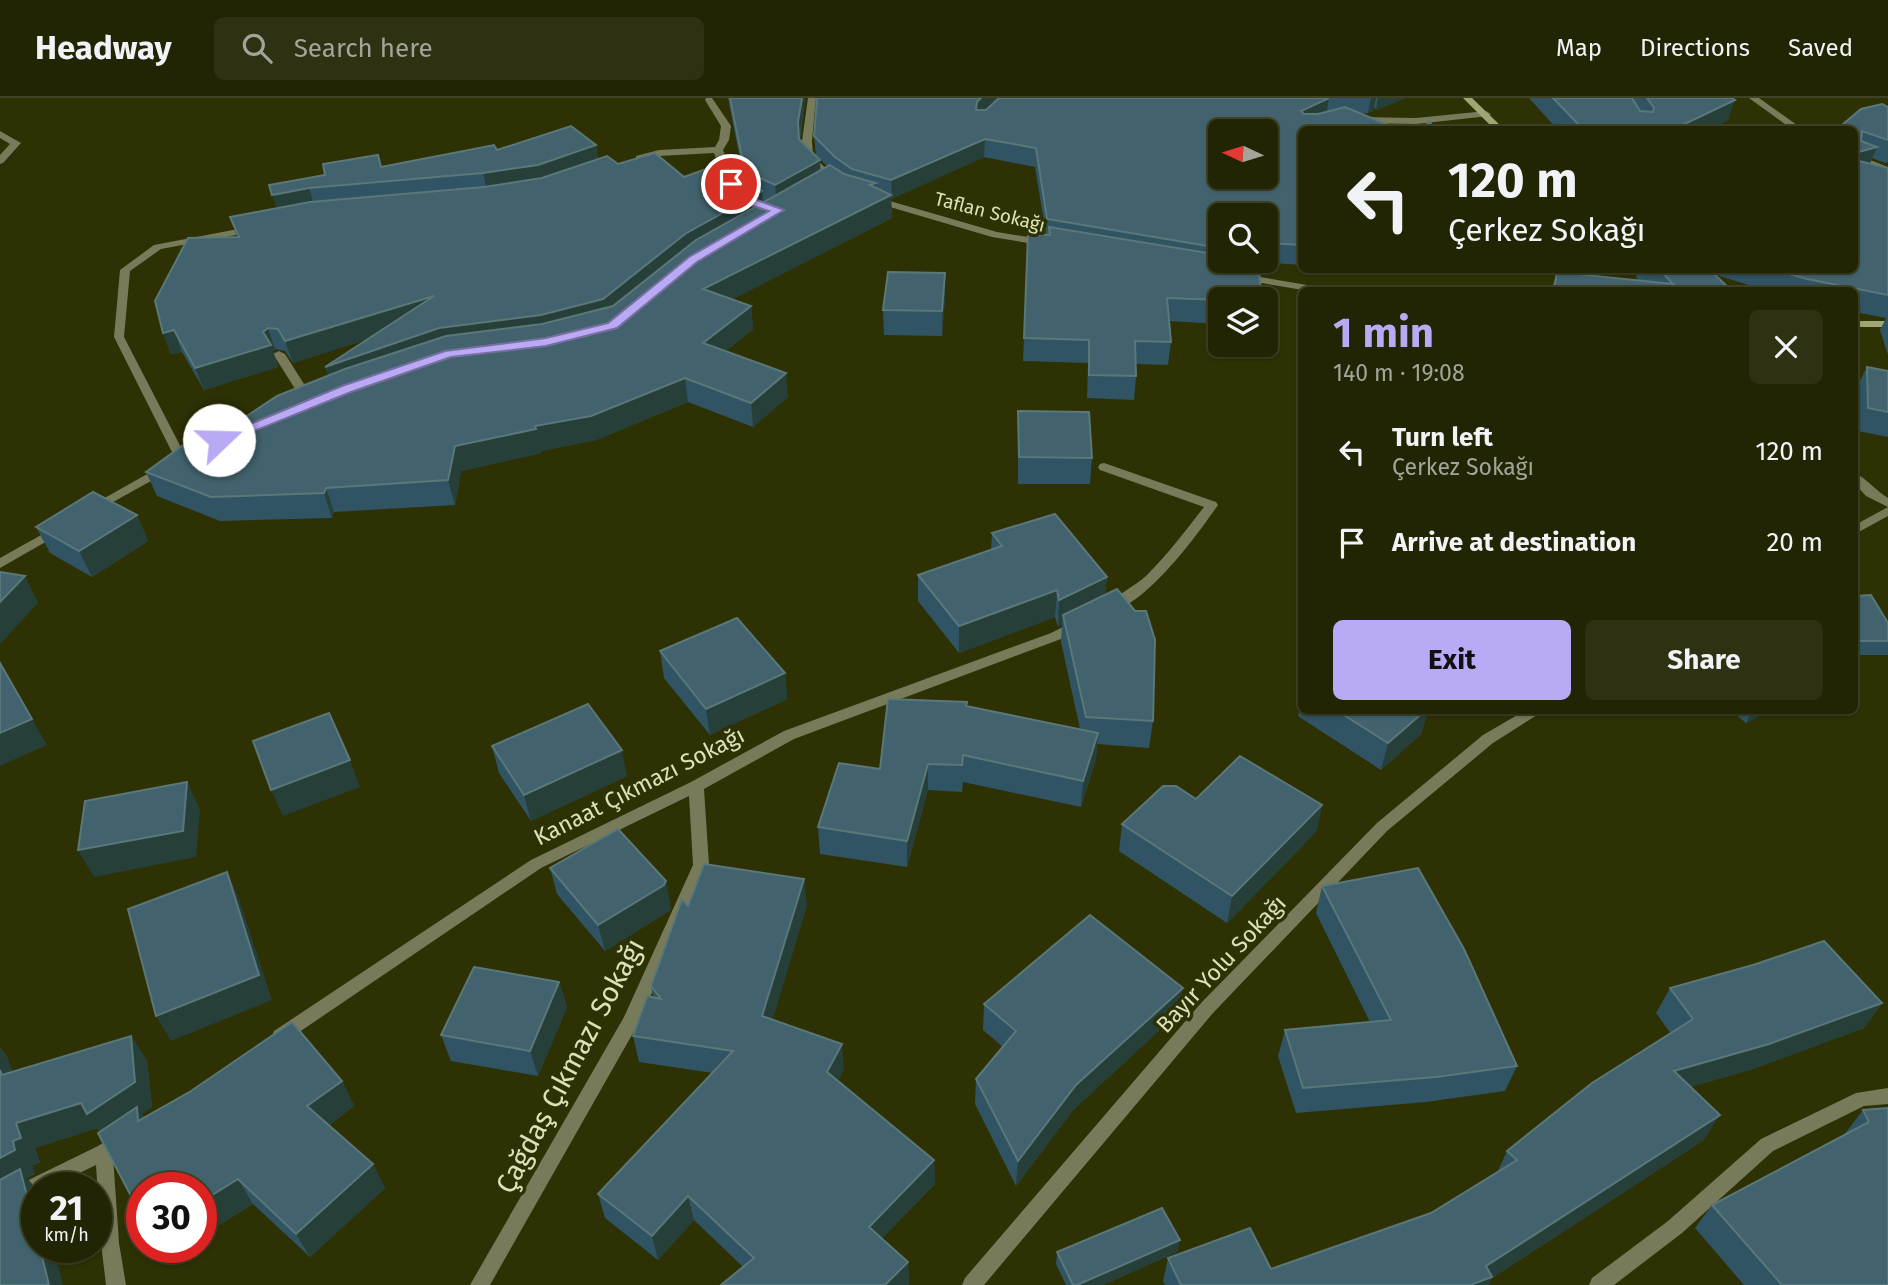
<!DOCTYPE html>
<html lang="en">
<head>
<meta charset="utf-8">
<style>
  body { margin:0; font-family:"Fira Sans",sans-serif; background:#2e3112; color:#f1f3f6; height:100vh; display:flex; flex-direction:column; font-size:26px; white-space:nowrap }
  * { box-sizing:border-box; margin:0 }
  p { font-size:23px; color:#a2a59a }
  .icon { flex:none; width:38px; height:38px; fill:none; stroke:currentColor; stroke-width:2; stroke-linecap:round; stroke-linejoin:round }
  .map { position:relative; flex:1; overflow:hidden }
  .details { position:absolute; left:1298px; top:189px; width:560px; height:427px; display:flex; flex-direction:column; background:#222503; border-radius:10px; box-shadow:0 2px 5px #0004,0 0 0 2px #3f4225 }
  .details>* { flex:none }
  .guide { position:absolute; left:1298px; top:28px; width:560px; height:147px; border-radius:10px; box-shadow:0 2px 5px #0004,0 0 0 2px #3f4225; background:#222503; color:#f1f3f6; overflow:hidden }
  .needle { width:46px; rotate:274deg }
  .tools { position:absolute; left:1208px; top:21px; display:grid; gap:14px }
  .tools a { display:grid; place-items:center; width:70px; height:70px; border-radius:10px; background:#222503; box-shadow:0 2px 5px #0004,0 0 0 2px #3f4225; font-size:35px }
  .speed { position:absolute; left:21px; top:1074px; display:flex; gap:14px; font-size:35px; font-weight:700; text-align:center }
  .speed>* { display:grid; place-content:center; width:91px; height:91px; border-radius:50%; background:#222503; box-shadow:0 2px 5px #0004,0 0 0 2px #3f4225; line-height:1 }
  .speed small { font-size:18px; font-weight:400 }
  .speed .limit { border:10px solid #d22; background:#fff; color:#111 }
  .pin { position:absolute; display:grid; place-items:center; width:60px; height:60px; color:#fff; margin:-30px; border:4px solid #fff; border-radius:50%; box-shadow:0 2px 7px #0007 }
  .me { position:absolute; width:77px; margin:-38px; rotate:69deg; stroke-linejoin:round; filter:drop-shadow(0 0 5px #0008) }
  .turn { display:flex; align-items:center; gap:24px; height:147px; padding:0 35px; font-size:32px }
  .turn .icon { width:91px; height:91px; stroke-width:2.5 }
  .turn b { display:block; font-size:49px; line-height:60px }
  .round { display:grid; place-items:center; flex:none; width:74px; height:74px; border-radius:10px; background:#2e3112 }
  .overview { display:flex; align-items:center; justify-content:space-between; height:119px; padding:0 35px }
  h1 { font-size:42px; font-weight:700; line-height:52px; color:#baaaf6 }
  .cta { display:flex; gap:14px; margin-top:auto; padding:14px 35px }
  .cta a { flex:1; height:80px; border-radius:10px; background:#baaaf6; color:#111; font-size:28px; font-weight:700; line-height:80px; text-align:center }
  .cta a+a { background:#2e3112; color:#f1f3f6 }
  ul { padding:0; list-style:none }
  li { display:flex; align-items:center; gap:21px; height:91px; padding:0 35px }
  li div { flex:1 }
  li b { display:block; font-size:26px }
  li em { font-style:normal }
  header { display:flex; align-items:center; gap:42px; box-sizing:border-box; height:98px; padding:0 35px; background:#222503; border-bottom:2px solid #3f4225 }
  header strong { font-size:33px }
  nav { display:flex; gap:38px; margin-inline-start:auto; font-size:24px }
  .search { width:490px; height:63px; background:#2e3112; display:flex; align-items:center; gap:18px; box-sizing:border-box; padding:0 24px; border-radius:10px; color:#a2a59a; font-size:26px }
  .map>svg:first-child { display:block }
</style>
</head>
<body>
<header>
<strong>Headway</strong>
<div class="search"><svg class="icon" aria-label="search" viewBox="0 0 24 24"><circle cx="10" cy="10" r="6"/><path d="M15 15l6 6"/></svg>Search here</div>
<nav><a>Map</a><a>Directions</a><a>Saved</a></nav>
</header>
<div class="map">
<svg width="1888" height="1187" viewBox="0 0 1888 1187">
  <rect width="100%" height="100%" fill="#2e3104"/>
  <g fill="none" stroke-linecap="round" stroke-linejoin="round">
    <!-- minor -->
    <g fill="#777b5a" fill-rule="evenodd">
      <polygon points="706,0 712,0 731,28 729,42 723,52 735,83 733,85 725,83 714,55 659,58 636,62 636,58 659,52 715,49 719,42 721,28 705,2"/>
      <polygon points="808,0 816,0 812,43 813,58 838,82 838,86 832,86 803,59 802,43"/>
      <polygon points="1749,0 1759,0 1804,32 1793,32"/>
      <polygon points="1486,13 1491,16 1489,18 1416,26 1358,25 1353,22 1358,19 1416,20"/>
      <polygon points="0,33 21,45 3,65 0,66 0,57 10,46 0,40"/>
      <polygon points="1855,56 1888,69 1888,75 1855,62"/>
      <polygon points="876,99 997,134 1046,142 1051,145 1046,148 992,139 873,104 871,102"/>
      <polygon points="254,128 258,129 258,133 161,151 130,173 124,239 187,361 185,364 177,364 114,239 120,172 154,147"/>
      <polygon points="1242,176 1319,189 1324,192 1303,192 1238,181 1237,179"/>
      <polygon points="279,253 285,256 316,305 314,307 310,308 304,305 273,256"/>
      <polygon points="1855,282 1888,287 1888,293 1855,288"/>
      <path d="M1104 365 1216 404 1218 407C1195 440 1149 503 1110 515L1105 514 1103 511C1113 499 1134 489 1147 477 1168 456 1186 432 1204 409L1100 372 1098 369 1100 366Z"/>
      <polygon points="165,366 171,370 169,373 95,414 87,414 85,411"/>
      <polygon points="59,427 65,431 63,434 0,470 0,460"/>
      <polygon points="1077,522 1082,524 1084,527 1082,530 1061,541 794,641 704,691 709,767 637,928 490,1187 470,1187 624,919 693,767 689,698 541,770 286,943 280,945 274,943 272,938 274,933 531,762 691,684 784,633 1051,535"/>
      <polygon points="1888,990 1888,1006 1864,1008 1773,1053 1682,1135 1614,1187 1589,1187 1592,1180 1668,1123 1761,1041 1856,995"/>
      <polygon points="123,1033 129,1035 132,1041 129,1047 113,1058 119,1145 126,1187 106,1187 101,1145 96,1067 49,1090 37,1090 37,1096 0,1114 0,1096 98,1048"/>
    </g>
    <!-- tertiary -->
    <g fill="#777b5a" fill-rule="evenodd">
      <path d="M1855 375C1866 380 1876 393 1888 400V409L1866 398 1855 386Z"/>
      <polygon points="1888,409 1888,418 1855,436 1855,427"/>
      <polygon points="1526,612 1545,612 1493,645 1387,733 1213,915 984,1187 962,1187 965,1180 1201,905 1377,725 1483,637"/>
    </g>
    <!-- secondary -->
    <g fill="#a0a571" fill-rule="evenodd">
      <polygon points="1463,0 1472,0 1505,32 1495,32"/>
      <rect x="1855" y="223" width="33" height="6"/>
    </g>
  </g>
  <!-- wall -->
  <g fill="#305463" fill-rule="evenodd">
    <path d="M728 0H805L800 41 820 72 827 68 816 57 814 38 817 0H1406L1376 12 1374 9 1373 13 1368 15 1360 16 1302 32V167L1258 164 1220 201V226L1169 223 1171 244 1168 267 1136 266V278L1134 302 1087 300 1088 265 1023 263 1028 136 1046 137 1035 69 984 59 891 101 892 120 732 201 751 208 753 231 726 253 788 299 753 329 688 304 596 342 541 353V355L461 373 455 407 334 414 332 420 220 423 157 398 146 374 194 353 328 278 368 241 293 265 285 253 275 251 273 253 278 269 204 292 182 254 171 256 163 235 237 139 230 119 277 110 269 87 381 69 497 52 596 47 598 61 618 66 684 79 737 80 739 82 737 62 740 61ZM1220 117H1265V163H1220Z"/>
    <polygon points="1529,0 1732,0 1728,22 1708,32 1558,32"/>
    <polygon points="1888,9 1888,64 1885,65 1872,60 1870,66 1888,70 1888,257 1880,232 1886,220 1855,214 1855,192 1765,192 1716,177 1731,192 1551,192 1557,174 1638,182 1636,179 1638,172 1855,172 1855,32"/>
    <polygon points="1372,172 1395,172 1395,173"/>
    <polygon points="945,175 945,200 942,238 884,237 883,212"/>
    <polygon points="1867,269 1888,273 1888,339 1858,333 1856,291"/>
    <polygon points="1018,313 1092,360 1090,386 1018,386"/>
    <polygon points="137,417 148,443 92,479 50,455 36,429"/>
    <polygon points="992,435 1107,479 1105,496 1153,623 1149,650 1097,646 1096,661 1081,709 963,684 962,694 928,692 907,769 820,756 818,729 880,671 967,608 1080,631 1061,544 1062,526 1058,529 1055,519 959,555 918,503 918,477 991,452"/>
    <polygon points="1855,498 1888,525 1888,557 1855,557"/>
    <polygon points="660,553 785,575 787,601 710,637 664,580"/>
    <polygon points="1302,601 1302,612 1428,612 1421,636 1381,672 1298,618"/>
    <polygon points="1730,612 1771,612 1746,625"/>
    <polygon points="492,648 627,678 531,723 499,675"/>
    <polygon points="1196,701 1322,707 1316,734 1227,825 1119,753 1122,726"/>
    <polygon points="550,770 671,810 669,813 605,853 557,796"/>
    <polygon points="1322,788 1517,968 1505,993 1426,1004 1296,1015 1278,958 1285,932 1370,924 1316,815"/>
    <polygon points="807,807 772,922 844,971 838,982 934,1062 935,1086 882,1140 908,1164 909,1187 743,1169 694,1122 658,1162 605,1120 598,1096 713,975 639,964 633,938 653,899 651,888 688,808"/>
    <polygon points="559,884 567,909 538,978 451,963 441,937"/>
    <polygon points="1670,890 1882,905 1864,930 1753,971 1690,989 1704,1042 1492,1180 1488,1187 1165,1187 1163,1183 1168,1160 1271,1171 1431,1115 1497,1075 1507,1053 1671,936 1656,915"/>
    <polygon points="984,906 1178,915 1073,1012 1016,1088 975,1006 976,981 1003,949 983,932"/>
    <polygon points="131,938 147,963 152,1009 142,1016 144,1020 342,983 354,1008 329,1027 373,1066 385,1090 310,1159 253,1106 201,1138 201,1090 100,1034 97,1030 35,1050 40,1064 32,1068 35,1076 27,1080 0,1187 0,949 7,959 12,974"/>
    <polygon points="1888,1010 1888,1187 1744,1187 1695,1130 1712,1107 1844,1037 1863,1012"/>
    <polygon points="1180,1142 1177,1154 1103,1187 1066,1187 1056,1166 1057,1154"/>
  </g>
  <!-- shaded-wall -->
  <g fill="#273f39">
    <polygon points="802,0 805,0 799,43 798,24"/>
    <polygon points="981,0 1002,0 976,22 977,4"/>
    <polygon points="1329,0 1326,18 1298,32 1301,13"/>
    <polygon points="1371,0 1376,0 1373,13 1368,15"/>
    <polygon points="1378,0 1406,0 1376,12"/>
    <polygon points="1735,2 1728,22 1708,32 1672,32"/>
    <polygon points="985,41 984,59 892,101 891,82"/>
    <polygon points="596,47 599,70 488,98 483,75"/>
    <polygon points="1877,49 1868,70 1855,74 1855,55"/>
    <polygon points="820,62 821,80 777,106 775,87"/>
    <polygon points="876,85 876,105 891,97 892,120 706,215 703,191"/>
    <polygon points="309,90 316,113 280,120 272,97"/>
    <polygon points="762,93 764,114 607,223 332,291 325,269 439,230 685,136"/>
    <polygon points="945,175 945,200 942,238 942,213"/>
    <polygon points="434,198 439,219 293,265 285,243"/>
    <polygon points="751,208 753,231 706,269 703,245"/>
    <polygon points="268,230 275,251 273,253 278,269 204,292 195,270 263,234"/>
    <polygon points="174,232 182,254 171,256 163,235"/>
    <polygon points="786,275 788,299 753,329 751,305"/>
    <polygon points="685,280 688,304 596,342 541,353 541,355 461,373 455,407 448,382 455,348 535,328"/>
    <polygon points="326,390 334,414 332,420 324,395"/>
    <polygon points="137,417 148,443 92,479 79,453"/>
    <polygon points="25,478 38,505 0,546 0,504"/>
    <polygon points="1107,479 1104,505 1063,517 1062,526 1058,529 1059,502"/>
    <polygon points="1057,492 1055,519 959,555 959,528"/>
    <polygon points="785,575 787,601 710,637 706,611"/>
    <polygon points="1426,612 1428,612 1421,636 1381,672 1388,645"/>
    <polygon points="1753,612 1771,612 1746,625"/>
    <polygon points="32,621 47,647 0,668 0,635"/>
    <polygon points="1098,635 1096,661 1081,709 1083,683"/>
    <polygon points="622,652 627,678 531,723 524,697"/>
    <polygon points="350,662 360,689 283,718 271,692"/>
    <polygon points="928,666 928,692 907,769 907,743"/>
    <polygon points="187,684 200,711 196,759 94,779 78,752"/>
    <polygon points="1322,707 1316,734 1227,825 1232,798"/>
    <polygon points="227,774 239,801 272,902 171,943 156,918"/>
    <polygon points="804,781 807,807 766,944 762,918"/>
    <polygon points="666,783 671,810 669,813 605,853 598,827"/>
    <polygon points="559,884 567,909 538,978 530,953"/>
    <polygon points="1183,890 1178,915 1073,1012 1016,1088 1018,1063 1076,987"/>
    <polygon points="1882,905 1864,930 1753,971 1659,998 1674,973"/>
    <polygon points="131,938 147,963 152,1009 142,1016 154,1034 104,1041 97,1030 35,1050 40,1064 32,1068 35,1076 27,1080 37,1092 37,1137 0,1095 0,1060 13,1043 16,1025"/>
    <polygon points="842,946 844,971 830,999 827,974"/>
    <polygon points="0,949 7,959 20,1002 2,977 0,972"/>
    <polygon points="342,983 354,1008 320,1033 307,1008"/>
    <polygon points="1720,1017 1704,1042 1492,1180 1488,1187 1470,1187 1486,1168"/>
    <polygon points="934,1062 935,1086 871,1152 869,1129"/>
    <polygon points="373,1066 385,1090 310,1159 296,1136"/>
    <polygon points="238,1081 253,1106 201,1138 201,1104"/>
    <polygon points="688,1098 694,1122 658,1162 652,1138"/>
    <polygon points="1180,1142 1177,1154 1103,1187 1077,1187"/>
    <polygon points="40,1150 54,1150 63,1187 49,1187"/>
    <polygon points="161,1150 182,1150 168,1159"/>
    <polygon points="908,1164 909,1187 885,1187"/>
  </g>
  <!-- building -->
  <g fill="#42636d" stroke="#5a7779" stroke-width="2" fill-rule="evenodd">
    <polygon points="730,0 802,0 798,24 799,41 820,62 775,87 747,74 737,62 742,60"/>
    <path d="M817 0H981L977 4 976 12H986L999 0H1329L1301 13 1304 16H1318L1345 9 1398 31 1302 32V147L1265 145V117H1220V150L1047 121 1036 50 985 41 891 82 852 71 835 59 814 38ZM1220 33H1265V79H1220Z"/>
    <polygon points="1553,0 1632,0 1640,13 1653,14 1654,10 1647,0 1732,0 1735,2 1672,32 1571,32 1581,29"/>
    <polygon points="1882,6 1888,9 1888,42 1862,33 1861,43 1877,49 1855,55 1855,32 1836,32 1861,11"/>
    <polygon points="1430,24 1435,32 1417,32"/>
    <polygon points="571,28 596,47 538,67 483,75 309,90 272,97 269,87 325,77 323,66 378,57 381,69 494,47 497,52"/>
    <polygon points="655,55 684,79 723,65 737,80 762,93 685,136 603,201 541,217 439,230 325,269 434,198 285,243 278,231 268,230 263,234 271,247 195,270 174,232 163,235 155,203 188,140 239,139 230,119 310,104 484,89 542,80 607,58 618,66"/>
    <polygon points="1855,62 1888,70 1888,197 1807,181 1775,172 1855,172"/>
    <polygon points="830,67 844,76 876,85 870,87 891,97 703,191 751,208 703,245 786,275 751,305 685,280 591,318 535,328 536,331 455,348 448,382 326,390 324,395 211,399 146,374 182,348 194,353 277,298 345,271 446,238 542,226 613,208 696,142"/>
    <polygon points="1049,129 1220,157 1220,163 1258,164 1262,201 1220,201 1220,202 1167,200 1171,244 1135,243 1136,278 1089,277 1089,242 1024,240 1028,136 1050,137"/>
    <polygon points="1660,172 1710,172 1731,192 1554,192 1557,174 1673,186"/>
    <polygon points="888,174 945,175 942,213 883,212"/>
    <polygon points="1867,269 1888,273 1888,314 1868,310"/>
    <polygon points="1018,313 1089,314 1092,360 1019,359"/>
    <polygon points="93,394 137,417 79,453 36,429"/>
    <polygon points="1055,416 1107,479 1059,502 1057,492 959,528 918,477 1002,448 992,435"/>
    <polygon points="0,474 25,478 0,504"/>
    <polygon points="1117,491 1135,513 1146,513 1155,542 1153,623 1086,619 1063,517"/>
    <polygon points="1871,497 1888,525 1888,543 1855,543 1855,498"/>
    <polygon points="737,520 785,575 706,611 660,553"/>
    <polygon points="0,565 32,621 0,635"/>
    <polygon points="888,601 967,604 966,608 1098,635 1083,683 963,657 962,667 928,666 907,743 818,729 839,665 880,671"/>
    <polygon points="588,606 622,652 524,697 492,648"/>
    <polygon points="1336,612 1426,612 1388,645"/>
    <polygon points="329,615 350,662 271,692 253,643"/>
    <polygon points="1240,658 1322,707 1232,798 1122,726 1163,688 1176,688 1196,701"/>
    <polygon points="187,684 183,733 78,752 85,703"/>
    <polygon points="618,731 666,783 664,787 598,827 550,770"/>
    <polygon points="704,766 804,781 762,918 842,946 827,974 934,1062 869,1129 908,1164 885,1187 721,1187 754,1160 688,1098 652,1138 598,1096 733,953 633,938 647,898 661,901 651,888 682,801 688,808"/>
    <polygon points="1418,770 1464,851 1517,968 1436,979 1303,990 1285,932 1391,922 1322,788"/>
    <polygon points="227,774 259,877 156,918 128,811"/>
    <polygon points="1090,817 1183,890 1076,987 1018,1063 976,981 1016,933 984,906"/>
    <polygon points="1824,843 1882,905 1769,946 1674,973 1720,1017 1486,1168 1492,1179 1470,1187 1181,1187 1168,1160 1250,1130 1271,1171 1431,1115 1517,1062 1507,1053 1592,985 1693,921 1670,890 1753,867"/>
    <polygon points="474,869 559,884 530,953 441,937"/>
    <polygon points="292,924 342,983 307,1008 373,1066 296,1136 238,1081 201,1104 201,1090 142,1090 142,1119 98,1035 137,1009 138,1023 191,993"/>
    <polygon points="131,938 135,984 87,1016 81,1005 16,1025 21,1040 13,1043 15,1052 0,1060 0,972 2,977"/>
    <polygon points="1888,1010 1888,1187 1782,1187 1712,1107 1869,1024 1863,1012"/>
    <polygon points="20,1071 37,1137 37,1150 40,1150 49,1187 0,1187 0,1082"/>
    <polygon points="1162,1110 1180,1142 1077,1187 1073,1187 1057,1154"/>
  </g>
  <!-- route -->
  <polygon fill="#baaaf6" stroke="#796ea0" stroke-width="2" points="727,84 735,84 749,99 784,112 697,164 617,230 546,248 451,259 351,294 224,345 214,345 212,342 342,288 445,253 546,240 608,225 689,159 769,113 741,104 726,86"/>
  <g text-anchor="middle" dominant-baseline="central" stroke-width="7" stroke-linejoin="round" paint-order="stroke">
    <!-- far-street labels -->
    <g font-size="19" fill="#dce1b9" stroke="#2e3104">
      <text transform="translate(990 114) rotate(14)">Taflan Sokağı</text>
    </g>
    <!-- street labels -->
    <g font-size="23" fill="#dce1b9" stroke="#2e3104">
      <text transform="translate(639 688) rotate(-27)">Kanaat Çıkmazı Sokağı</text>
      <text transform="translate(1221 866) rotate(-47)">Bayır Yolu Sokağı</text>
    </g>
    <!-- near-street labels -->
    <g font-size="28" fill="#dce1b9" stroke="#2e3104">
      <text transform="translate(570 968) rotate(-62)">Çağdaş Çıkmazı Sokağı</text>
    </g>
  </g>
</svg>
<div class="tools">
<a><svg class="needle" viewBox="-14 -14 28 28"><path d="M0-13l5 13h-10z" fill="#e53935"/><path d="M0 13l5-13h-10z" fill="#a2a59a"/></svg></a>
<a><svg class="icon" aria-label="search" viewBox="0 0 24 24"><circle cx="10" cy="10" r="6"/><path d="M15 15l6 6"/></svg></a>
<a><svg class="icon" aria-label="layers" viewBox="0 0 24 24"><path d="M12 4l9 5-9 5-9-5zM3 14l9 5 9-5"/></svg></a>
</div>
<div class="speed"><div>21<small>km/h</small></div><div class="limit">30</div></div>
<div class="pin" style="left:731px;top:86px;background:#d93025"><svg class="icon" aria-label="arrive" viewBox="0 0 24 24"><path d="M6 21V4h12l-3 4 3 4H6"/></svg></div>
<svg class="me" style="left:219px;top:342px" viewBox="-20 -20 40 40"><circle r="19" fill="#fff"/><path d="M0-13L10 11 0 6-10 11z" fill="#baaaf6"/></svg>
<div class="guide">
<div class="turn"><svg class="icon" aria-label="left" viewBox="0 0 24 24"><path d="M17 20v-9H6M10 6l-5 5 5 5"/></svg><div><b>120 m</b>Çerkez Sokağı</div></div>
</div>
<section class="details">
<div class="overview"><div><h1>1 min</h1><p>140 m · 19:08</p></div><a class="round"><svg class="icon" aria-label="close" viewBox="0 0 24 24"><path d="M6 6l12 12M18 6L6 18"/></svg></a></div>
<ul>
<li><svg class="icon" aria-label="left" viewBox="0 0 24 24"><path d="M17 20v-9H6M10 6l-5 5 5 5"/></svg><div><b>Turn left</b><p>Çerkez Sokağı</p></div><em>120 m</em></li>
<li><svg class="icon" aria-label="arrive" viewBox="0 0 24 24"><path d="M6 21V4h12l-3 4 3 4H6"/></svg><div><b>Arrive at destination</b></div><em>20 m</em></li>
</ul>
<div class="cta"><a>Exit</a><a>Share</a></div>
</section>
</div>
</body>
</html>
